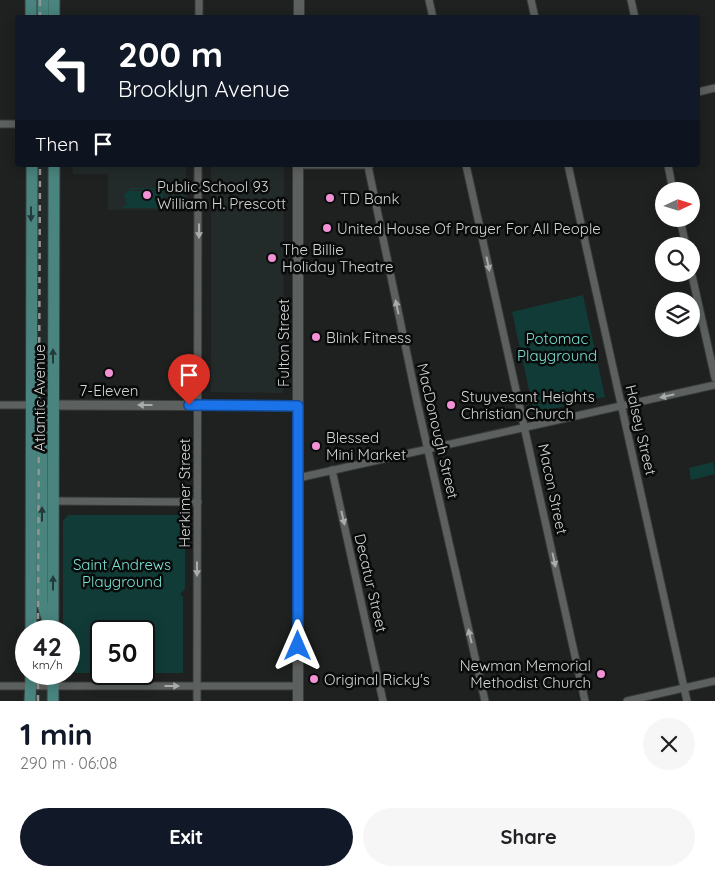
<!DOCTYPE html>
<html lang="en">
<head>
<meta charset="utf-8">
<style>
  body { margin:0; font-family:Quicksand,sans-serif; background:#f6f6f6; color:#202124; height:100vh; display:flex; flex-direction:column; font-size:19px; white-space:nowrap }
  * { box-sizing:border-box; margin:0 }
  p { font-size:16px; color:#757577 }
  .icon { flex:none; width:28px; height:28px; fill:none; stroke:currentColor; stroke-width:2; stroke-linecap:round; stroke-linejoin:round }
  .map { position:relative; height:701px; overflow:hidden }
  .panel { display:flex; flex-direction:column; background:#fff; flex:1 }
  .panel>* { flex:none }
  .banner { position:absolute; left:15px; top:15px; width:685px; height:152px; border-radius:5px; box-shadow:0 2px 12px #0003; background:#111827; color:#fff; overflow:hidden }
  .needle { width:32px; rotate:86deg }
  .buttons { position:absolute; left:655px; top:182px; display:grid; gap:10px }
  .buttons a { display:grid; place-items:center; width:45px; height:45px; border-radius:50%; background:#fff; box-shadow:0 2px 12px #0003; font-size:25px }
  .speed { position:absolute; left:15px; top:620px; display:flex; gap:10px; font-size:25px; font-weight:700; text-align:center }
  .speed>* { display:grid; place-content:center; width:65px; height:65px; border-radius:50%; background:#fff; box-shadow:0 2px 12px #0003; line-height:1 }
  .speed small { font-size:12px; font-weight:400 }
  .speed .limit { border:2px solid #111; border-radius:8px; background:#fff; color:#111 }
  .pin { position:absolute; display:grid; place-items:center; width:42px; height:42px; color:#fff; margin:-51px -21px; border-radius:50% 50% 50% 0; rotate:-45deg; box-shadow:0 0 5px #0007 }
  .pin .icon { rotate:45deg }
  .me { position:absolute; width:55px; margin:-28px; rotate:0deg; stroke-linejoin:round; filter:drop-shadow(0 0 4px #0008) }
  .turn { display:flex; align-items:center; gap:18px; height:105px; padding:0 20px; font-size:22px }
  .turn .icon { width:65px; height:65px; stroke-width:2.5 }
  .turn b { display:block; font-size:35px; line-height:42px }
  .then { display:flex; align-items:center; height:48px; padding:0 20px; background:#0003; gap:10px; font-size:19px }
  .round { display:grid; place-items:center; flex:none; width:52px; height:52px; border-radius:26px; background:#f6f6f6 }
  .summary { display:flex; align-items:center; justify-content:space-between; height:85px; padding:0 20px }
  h1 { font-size:30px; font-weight:800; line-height:38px; color:#111827 }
  .primary-button { display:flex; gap:10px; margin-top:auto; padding:10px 20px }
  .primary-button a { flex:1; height:58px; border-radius:30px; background:#111827; color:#fff; font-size:20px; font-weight:800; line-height:58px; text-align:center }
  .primary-button a+a { background:#f6f6f6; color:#202124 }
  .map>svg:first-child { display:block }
</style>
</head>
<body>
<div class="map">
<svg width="715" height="701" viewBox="0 0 715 701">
  <rect width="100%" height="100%" fill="#1e2120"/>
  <!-- built -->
  <g fill="#222b2a">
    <polygon points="35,165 48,165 48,631 34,631"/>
    <polygon points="65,165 186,165 186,210 108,210 108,174 73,174 72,166"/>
    <polygon points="211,165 284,165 283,393 211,392"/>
    <rect x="34" y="674" width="14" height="27"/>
  </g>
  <!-- green -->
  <g fill="#113b37" fill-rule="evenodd">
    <path d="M132 188H165L170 194 167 205 170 208H124V206L127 205 124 195ZM134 189 161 190 167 193 168 200 163 205V191H131Z"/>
    <rect x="173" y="195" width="13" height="15"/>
    <polygon points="583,295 605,397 534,413 512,312"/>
    <polygon points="713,462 715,474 691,480 689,468"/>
    <polygon points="68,515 185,515 185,589 180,594 183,597 183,673 144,673 144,631 101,631 101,673 75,673 69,660 69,631 63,631 63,521"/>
  </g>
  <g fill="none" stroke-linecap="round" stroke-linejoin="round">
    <defs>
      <g id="minor">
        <polyline points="429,0 433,18"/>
        <polyline points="531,0 535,18"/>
        <polyline points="631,0 635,18"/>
        <polyline points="199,18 199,0"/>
        <polyline points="698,92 715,88"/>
        <polyline points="0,124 18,124"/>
        <polyline points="298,165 370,165"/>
        <polyline points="466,165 585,701"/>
        <polyline points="568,165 687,701"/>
        <polyline points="668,165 673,191"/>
        <polyline points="368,166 417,402 485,701"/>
        <polyline points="680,219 686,246"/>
        <polyline points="691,271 715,378"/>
        <polyline points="0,405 31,405"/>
        <polyline points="332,470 383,701"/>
        <polyline points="298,478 715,385"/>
        <polyline points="53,501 198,502"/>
        <polyline points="0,686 298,686"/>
        <polyline points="197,701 198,165"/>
        <polyline points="627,701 715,681"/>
      </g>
      <polyline id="tertiary" points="49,405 298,406"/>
      <g id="secondary">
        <polyline points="299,18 299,0"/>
        <polyline points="298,701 298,165"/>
      </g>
      <g id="primary">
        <polyline points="31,18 31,0"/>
        <polyline points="43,18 43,0"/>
        <polyline points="54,18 54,0"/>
        <polyline points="42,405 42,603 50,627"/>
        <polyline points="31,631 32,165"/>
        <polyline points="53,631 54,165"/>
        <polyline points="30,701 31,674"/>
        <polyline points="53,701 53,674"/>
      </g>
    </defs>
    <!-- minor casing -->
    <use href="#minor" stroke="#393b3a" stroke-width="9"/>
    <!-- tertiary casing -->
    <use href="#tertiary" stroke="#393b3a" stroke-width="11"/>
    <!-- secondary casing -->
    <use href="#secondary" stroke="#393b3a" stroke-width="12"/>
    <!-- primary casing -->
    <use href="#primary" stroke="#393b3a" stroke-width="13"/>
    <!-- minor -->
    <use href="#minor" stroke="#5c605f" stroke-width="7"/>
    <!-- tertiary -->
    <use href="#tertiary" stroke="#5c605f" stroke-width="9"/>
    <!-- secondary -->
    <use href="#secondary" stroke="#5c605f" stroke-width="10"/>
    <!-- primary -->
    <use href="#primary" stroke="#49847e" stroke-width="11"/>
    <!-- rail -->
    <g stroke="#939594" stroke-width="2.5" stroke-dasharray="6 6" stroke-linecap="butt">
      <polyline points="40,18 40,0"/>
      <polyline points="38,631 40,165"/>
      <polyline points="38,701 38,674"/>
    </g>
  </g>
  <!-- one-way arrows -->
  <defs><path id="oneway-solid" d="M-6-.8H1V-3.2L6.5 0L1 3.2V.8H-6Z" transform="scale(1.25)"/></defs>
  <g fill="#233b38">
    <use href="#oneway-solid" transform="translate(31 214) rotate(90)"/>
    <use href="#oneway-solid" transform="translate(53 356) rotate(-90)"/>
    <use href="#oneway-solid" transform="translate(42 514) rotate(-90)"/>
    <use href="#oneway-solid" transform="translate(53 583) rotate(-90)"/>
  </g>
  <g fill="#a9acab">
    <use href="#oneway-solid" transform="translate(199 231) rotate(90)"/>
    <use href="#oneway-solid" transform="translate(488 264) rotate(78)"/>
    <use href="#oneway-solid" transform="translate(397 307) rotate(-102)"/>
    <use href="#oneway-solid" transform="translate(667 396) rotate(167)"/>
    <use href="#oneway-solid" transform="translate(145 405) rotate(180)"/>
    <use href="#oneway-solid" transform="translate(343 518) rotate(77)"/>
    <use href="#oneway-solid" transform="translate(554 560) rotate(78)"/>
    <use href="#oneway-solid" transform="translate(197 569) rotate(90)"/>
    <use href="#oneway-solid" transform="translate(470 636) rotate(-103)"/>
    <use href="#oneway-solid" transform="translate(172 686)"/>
  </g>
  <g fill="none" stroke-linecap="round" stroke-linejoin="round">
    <defs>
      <polyline id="route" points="189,405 298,406 298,646"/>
    </defs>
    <!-- route casing -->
    <use href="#route" stroke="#114b97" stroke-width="12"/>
    <!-- route -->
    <use href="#route" stroke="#1a73e8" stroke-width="9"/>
  </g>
  <!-- markers -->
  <g fill="#f391d5" stroke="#090a0a" stroke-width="2">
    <circle cx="147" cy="195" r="5"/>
    <circle cx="330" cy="198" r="5"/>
    <circle cx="327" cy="228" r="5"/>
    <circle cx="272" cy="258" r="5"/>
    <circle cx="316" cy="337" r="5"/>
    <circle cx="109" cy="373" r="5"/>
    <circle cx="451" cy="405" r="5"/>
    <circle cx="316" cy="446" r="5"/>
    <circle cx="601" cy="674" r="5"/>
    <circle cx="314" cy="679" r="5"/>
  </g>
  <g text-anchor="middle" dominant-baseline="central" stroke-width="5" stroke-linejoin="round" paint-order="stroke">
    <!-- poi labels -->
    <g font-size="15" fill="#d3d5d4" stroke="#090a0a" text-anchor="start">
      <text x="157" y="186">Public School 93<tspan x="157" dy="17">William H. Prescott</tspan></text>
      <text x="340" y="198">TD Bank</text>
      <text x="337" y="228">United House Of Prayer For All People</text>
      <text x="282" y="249">The Billie<tspan x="282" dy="17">Holiday Theatre</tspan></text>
      <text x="326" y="337">Blink Fitness</text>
      <text x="109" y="390" text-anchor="middle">7-Eleven</text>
      <text x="461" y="396">Stuyvesant Heights<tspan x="461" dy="17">Christian Church</tspan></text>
      <text x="326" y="437">Blessed<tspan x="326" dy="17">Mini Market</tspan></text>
      <text x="591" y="665" text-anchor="end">Newman Memorial<tspan x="591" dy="17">Methodist Church</tspan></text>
      <text x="324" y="679">Original Ricky's</text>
    </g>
    <!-- park labels -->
    <g font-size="15" fill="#79e1d5" stroke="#090a0a">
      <text x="557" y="338">Potomac<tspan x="557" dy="17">Playground</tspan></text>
      <text x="122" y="564">Saint Andrews<tspan x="122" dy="17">Playground</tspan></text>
    </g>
    <!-- street labels -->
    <g font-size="15" fill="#d3d5d4" stroke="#090a0a">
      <text transform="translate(283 343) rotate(-90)">Fulton Street</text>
      <text transform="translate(39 398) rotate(-90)">Atlantic Avenue</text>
      <text transform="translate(641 430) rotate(77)">Halsey Street</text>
      <text transform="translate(438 431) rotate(77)">MacDonough Street</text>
      <text transform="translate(553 489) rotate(78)">Macon Street</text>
      <text transform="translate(184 493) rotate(-90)">Herkimer Street</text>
      <text transform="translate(371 583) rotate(77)">Decatur Street</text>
    </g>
  </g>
</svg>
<div class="buttons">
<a><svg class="needle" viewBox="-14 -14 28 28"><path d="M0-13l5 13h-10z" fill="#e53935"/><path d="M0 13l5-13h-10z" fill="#757577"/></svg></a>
<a><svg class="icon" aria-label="search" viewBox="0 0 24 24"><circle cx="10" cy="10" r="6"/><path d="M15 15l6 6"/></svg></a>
<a><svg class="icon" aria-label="layers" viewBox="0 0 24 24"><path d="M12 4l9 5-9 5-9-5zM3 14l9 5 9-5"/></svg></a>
</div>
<div class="speed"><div>42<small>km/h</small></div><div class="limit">50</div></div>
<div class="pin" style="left:189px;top:405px;background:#d93025"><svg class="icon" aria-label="arrive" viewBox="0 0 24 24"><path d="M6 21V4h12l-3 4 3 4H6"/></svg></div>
<svg class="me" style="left:298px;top:646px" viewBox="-20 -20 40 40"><path d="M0-17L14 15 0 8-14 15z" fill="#1a73e8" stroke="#fff" stroke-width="4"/></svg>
<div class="banner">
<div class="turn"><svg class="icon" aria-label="left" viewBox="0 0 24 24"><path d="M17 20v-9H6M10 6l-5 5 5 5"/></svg><div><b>200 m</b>Brooklyn Avenue</div></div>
<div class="then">Then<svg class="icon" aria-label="arrive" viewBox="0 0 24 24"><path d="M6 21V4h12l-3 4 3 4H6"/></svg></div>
</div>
</div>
<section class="panel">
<div class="summary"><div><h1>1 min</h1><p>290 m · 06:08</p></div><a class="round"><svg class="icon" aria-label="close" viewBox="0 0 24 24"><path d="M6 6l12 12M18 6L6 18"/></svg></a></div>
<div class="primary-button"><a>Exit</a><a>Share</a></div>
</section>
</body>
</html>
